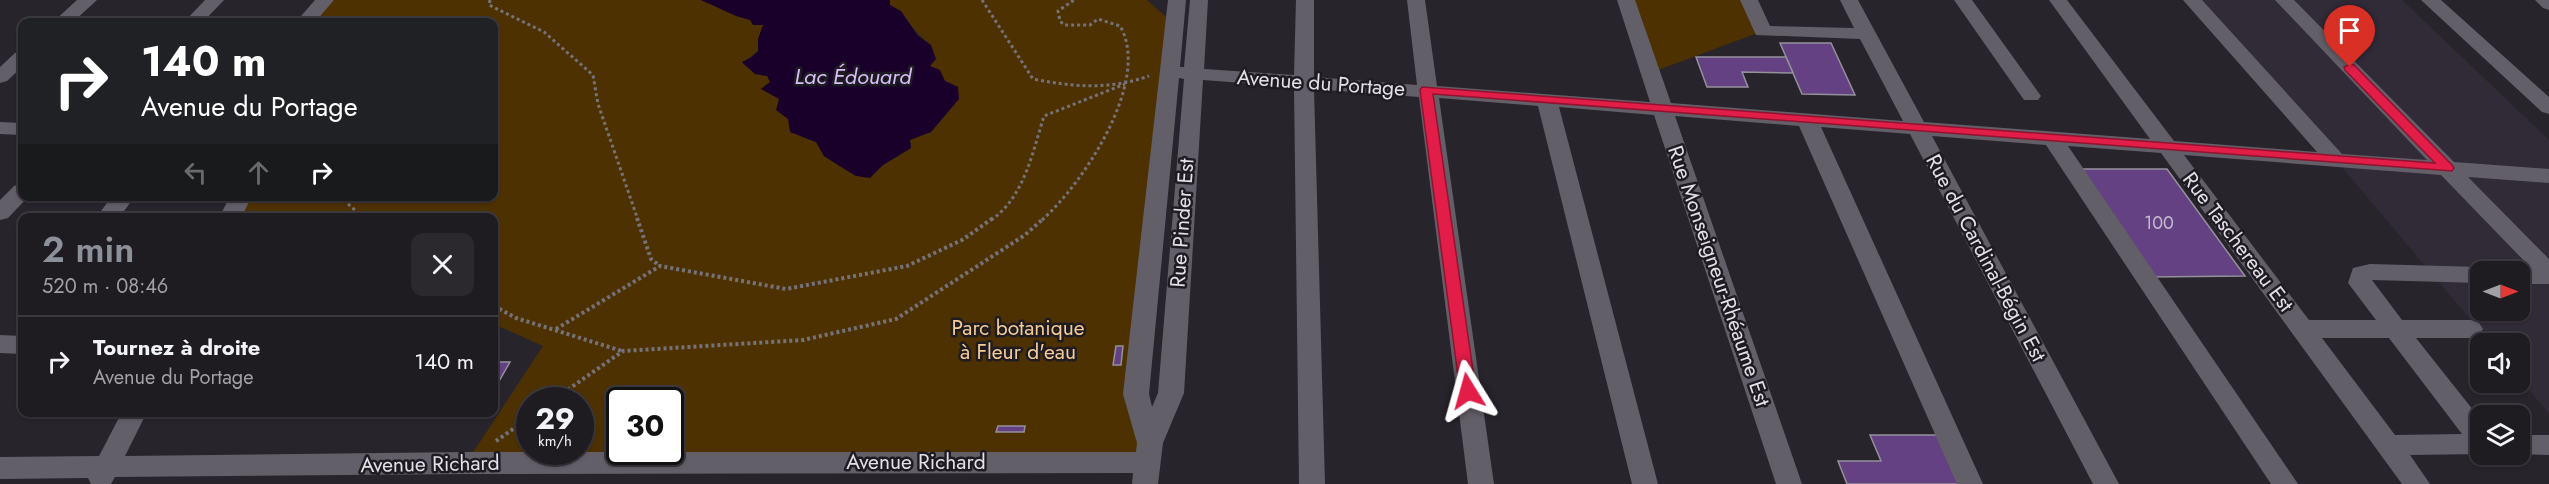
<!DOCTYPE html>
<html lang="fr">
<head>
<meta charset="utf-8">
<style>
  body { margin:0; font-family:Jost,sans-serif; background:#2b282e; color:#f1f3f6; height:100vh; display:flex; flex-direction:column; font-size:22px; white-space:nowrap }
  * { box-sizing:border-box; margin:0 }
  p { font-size:20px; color:#a1a1a5 }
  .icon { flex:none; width:33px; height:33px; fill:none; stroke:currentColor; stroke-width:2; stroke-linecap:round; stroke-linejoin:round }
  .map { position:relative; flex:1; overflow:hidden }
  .side { position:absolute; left:18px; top:213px; width:480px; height:204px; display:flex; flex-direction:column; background:#1e1b21; border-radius:12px; box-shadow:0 2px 4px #0004,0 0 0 2px #3c393f }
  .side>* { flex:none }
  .top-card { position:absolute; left:18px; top:18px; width:480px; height:183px; border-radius:12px; box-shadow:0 2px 4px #0004,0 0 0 2px #3c393f; background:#202124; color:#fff; overflow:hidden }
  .needle { width:39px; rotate:90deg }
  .fabs { position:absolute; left:2470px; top:261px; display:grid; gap:12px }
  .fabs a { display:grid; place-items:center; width:60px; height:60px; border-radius:12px; background:#1e1b21; box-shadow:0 2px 4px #0004,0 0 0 2px #3c393f; font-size:30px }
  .speed { position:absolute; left:516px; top:387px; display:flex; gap:12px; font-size:30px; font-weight:700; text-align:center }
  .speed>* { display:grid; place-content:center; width:78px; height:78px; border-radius:50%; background:#1e1b21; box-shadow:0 2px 4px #0004,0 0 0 2px #3c393f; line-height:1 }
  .speed small { font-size:15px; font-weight:400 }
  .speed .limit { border:3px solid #111; border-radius:9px; background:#fff; color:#111 }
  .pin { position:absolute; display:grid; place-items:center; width:51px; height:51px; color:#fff; margin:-62px -26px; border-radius:50% 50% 50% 0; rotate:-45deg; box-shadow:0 0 6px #0007 }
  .pin .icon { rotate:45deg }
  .me { position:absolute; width:66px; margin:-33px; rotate:352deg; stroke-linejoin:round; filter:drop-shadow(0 0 4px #0008) }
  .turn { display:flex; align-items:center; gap:21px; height:126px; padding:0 24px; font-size:27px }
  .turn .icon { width:78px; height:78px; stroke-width:2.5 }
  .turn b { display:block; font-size:42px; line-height:51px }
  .lanes { display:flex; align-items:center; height:57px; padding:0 24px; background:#0003; justify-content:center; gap:30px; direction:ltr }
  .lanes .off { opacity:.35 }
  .round { display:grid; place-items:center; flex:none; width:63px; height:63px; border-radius:12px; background:#2b282e }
  .head { display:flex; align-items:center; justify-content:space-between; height:102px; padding:0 24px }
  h1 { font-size:36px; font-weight:600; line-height:45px; color:#8c9099 }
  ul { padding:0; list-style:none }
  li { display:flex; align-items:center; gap:18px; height:90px; padding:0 24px; border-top:2px solid #3c393f }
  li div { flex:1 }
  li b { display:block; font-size:22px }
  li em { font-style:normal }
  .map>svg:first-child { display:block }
</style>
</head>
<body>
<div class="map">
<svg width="2549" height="484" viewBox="0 0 2549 484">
  <rect width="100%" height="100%" fill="#28242c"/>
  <!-- built -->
  <path fill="#312b38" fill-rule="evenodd" d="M2188 0H2402L2549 140V414L2520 379V344L2490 343 2336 160ZM2481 272H2520V310H2481Z"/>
  <!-- green -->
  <g fill="#4e3100" fill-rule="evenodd">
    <path d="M325 0H701L764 25 758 39V51L742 63 755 74 767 76 771 82 761 89 780 99 788 119 802 137 816 142 824 156 856 176 883 165 911 148 910 140C941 122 945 122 958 87L945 81 929 66 931 45C914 33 906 15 890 5V0H1147L1175 25 1136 394 1148 462 466 463 543 346 494 324V218H230L241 197 494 196V22H305ZM530 400H580V452H530ZM620 400H670V452H620Z"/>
    <polygon points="1626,0 1749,0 1763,31 1650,73"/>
  </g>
  <!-- water -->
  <polygon fill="#18002b" points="701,0 890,0 890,5 901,11 918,36 931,45 936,59 930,66 940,70 945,81 958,87 959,99 931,132 910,140 911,148 883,165 870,178 856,176 838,165 824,156 816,142 790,132 788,119 776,110 779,99 761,89 770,82 767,76 755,74 742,62 752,57 758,51 758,39 763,25 753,25 750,20 736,16"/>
  <!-- building -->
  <g fill="#634183" stroke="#95919b" stroke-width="1.5">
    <polygon points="1780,43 1831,43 1855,95 1802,94"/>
    <polygon points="1696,57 1786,57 1793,73 1742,72 1748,87 1707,87"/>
    <polygon points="2076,169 2167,169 2245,276 2148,277"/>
    <polygon points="1116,346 1123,346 1121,365 1113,365"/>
    <polygon points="494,362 510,362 494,390"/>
    <polygon points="998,426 1025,426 1024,432 996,432"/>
    <polygon points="1870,435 1938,435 1959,484 1847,484 1838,461 1881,461"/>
  </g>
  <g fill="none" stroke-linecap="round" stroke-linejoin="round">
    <!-- path-far1 -->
    <g stroke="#757279" stroke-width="3" stroke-dasharray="3 3" stroke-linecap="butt">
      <polyline points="490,0 489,5 544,32 593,75 598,104 638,220"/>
      <path d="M982 0 1033 79C1074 87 1109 90 1149 76"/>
      <polyline points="339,196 364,218"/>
      <path d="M991 220C1024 198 1033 151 1044 116L1125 84"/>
      <path d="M1042 220C1083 184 1152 80 1120 26L1098 19 1090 25H1064L1060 21 1058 11 1074 0"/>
    </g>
    <!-- path -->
    <g stroke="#757279" stroke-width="4" stroke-dasharray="3 3" stroke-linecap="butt">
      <polyline points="637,218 651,259 660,266"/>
      <polyline points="494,306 516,318 622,351"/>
      <polyline points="556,329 660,266 786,289 907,266 962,240 993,218"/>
      <polyline points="553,400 623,351 803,340 896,319 1025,235 1044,218"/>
      <polyline points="496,441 530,417"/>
    </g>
    <!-- minor -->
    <g fill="#635f68" fill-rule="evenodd">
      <polygon points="77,0 97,0 73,22 53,22"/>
      <polygon points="205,0 224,0 203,22 184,22"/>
      <polygon points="315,0 334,0 315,22 296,22"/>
      <path d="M1168 0H1186L1180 67H1184L1190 0H1208L1204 69 1294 75 1296 0H1314V77L1417 85 1407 0H1425L1437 86 1650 102 1617 0H1635L1671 103 1903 121 1860 39 1756 35 1740 0H1758L1770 26 1854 28 1840 0H1858L1924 122 2150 139 2049 0H2067L2174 141 2317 152 2183 0H2202L2342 154 2427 160 2275 0H2294L2454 162 2549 169V183L2468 177 2549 259V284H2520V272L2512 270 2531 268 2441 175 2184 155 2309 320H2376L2348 283 2353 268 2370 264 2481 267 2489 269 2490 272H2481V283L2372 280 2402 320H2471L2479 323 2483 329 2479 335 2471 338H2416L2481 420V454L2410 455 2430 484H2402L2161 153 2068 146 2298 484H2271L2046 145 1932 136 2119 484H2093L1910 134 1821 127 1983 484H1957L1799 126 1675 116 1802 484H1776L1654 115 1559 107 1658 484H1632L1538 106 1439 98 1494 484H1468L1419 97 1314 89 1325 484H1299L1294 87 1203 80 1184 393 1163 443 1158 484H1132L1133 473 466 474 115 477 111 484H91L88 478 0 479V457L99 456 122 412H147L125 456 466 452H1136L1137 443 1123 394ZM1179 78 1184 79 1158 393 1152 407 1149 394ZM2322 338H2389L2462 434 2395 435Z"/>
      <polygon points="1954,0 1972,0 2041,96 2038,100 2024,100"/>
      <polygon points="2421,0 2441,0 2549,97 2549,114 2542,112"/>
      <polygon points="2535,0 2549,0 2549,10 2543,8"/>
      <polygon points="22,51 22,67 7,81 0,83 0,67 15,53"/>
      <polygon points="0,122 22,123 22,135 0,134"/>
      <polygon points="22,184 22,196 29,196 8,218 0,220 0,200 14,186"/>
      <polygon points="112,196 135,196 119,218 96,218"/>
      <polygon points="230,196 252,196 241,218 219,218"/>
      <polygon points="0,335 22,336 22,354 0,353"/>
      <polygon points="2520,435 2549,435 2549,455 2518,454 2520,454"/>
    </g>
  </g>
  <!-- route -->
  <polygon fill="#e11d48" stroke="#92132f" stroke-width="1.5" points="2350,64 2354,65 2452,165 2454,168 2452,171 1433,94 1476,391 1473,395 1463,395 1460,391 1420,90 1422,87 2435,163 2345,70 2344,67"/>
  <g text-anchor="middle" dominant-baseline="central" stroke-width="5" stroke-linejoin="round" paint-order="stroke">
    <!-- number labels -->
    <g font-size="18" fill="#c3b9cd">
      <text x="2159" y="223">100</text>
    </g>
    <!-- street labels -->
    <g font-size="21" fill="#e3e1e6" stroke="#1e1b22">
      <text transform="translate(1321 83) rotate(4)">Avenue du Portage</text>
      <text transform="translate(1182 223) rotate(-86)">Rue Pinder Est</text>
      <text transform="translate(2238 242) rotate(53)">Rue Taschereau Est</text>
      <text transform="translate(1986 258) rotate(62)">Rue du Cardinal-Bégin Est</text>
      <text transform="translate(1719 276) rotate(71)">Rue Monseigneur-Rhéaume Est</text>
      <text x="916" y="462">Avenue Richard</text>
      <text transform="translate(430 464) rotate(-1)">Avenue Richard</text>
    </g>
    <!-- park labels -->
    <g font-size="21" fill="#f5cc96" stroke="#1e1b22">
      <text x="1018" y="328">Parc botanique<tspan x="1018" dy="24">à Fleur d'eau</tspan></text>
    </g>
    <!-- water labels -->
    <g font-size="22" font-style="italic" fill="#d9bef8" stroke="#1e1b22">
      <text x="853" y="76">Lac Édouard</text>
    </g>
  </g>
</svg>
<div class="fabs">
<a><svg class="needle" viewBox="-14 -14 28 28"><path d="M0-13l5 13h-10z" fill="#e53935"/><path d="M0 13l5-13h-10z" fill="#a1a1a5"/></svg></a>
<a><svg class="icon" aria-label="sound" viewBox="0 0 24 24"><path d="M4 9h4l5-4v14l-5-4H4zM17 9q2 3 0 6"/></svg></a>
<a><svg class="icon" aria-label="layers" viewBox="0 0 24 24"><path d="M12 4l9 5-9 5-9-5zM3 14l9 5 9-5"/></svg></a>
</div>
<div class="speed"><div>29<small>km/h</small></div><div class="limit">30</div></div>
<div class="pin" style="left:2350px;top:67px;background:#d93025"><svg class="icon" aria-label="arrive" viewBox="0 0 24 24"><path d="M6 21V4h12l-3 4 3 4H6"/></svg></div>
<svg class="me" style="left:1468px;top:391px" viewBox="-20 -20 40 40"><path d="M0-17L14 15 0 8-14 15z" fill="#e11d48" stroke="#fff" stroke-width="4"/></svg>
<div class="top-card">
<div class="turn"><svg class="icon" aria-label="right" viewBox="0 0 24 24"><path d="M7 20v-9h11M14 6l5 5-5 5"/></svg><div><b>140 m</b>Avenue du Portage</div></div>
<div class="lanes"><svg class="icon off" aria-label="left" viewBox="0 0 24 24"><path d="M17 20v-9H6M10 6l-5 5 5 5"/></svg><svg class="icon off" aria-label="ahead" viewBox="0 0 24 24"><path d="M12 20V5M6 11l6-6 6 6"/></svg><svg class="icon" aria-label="right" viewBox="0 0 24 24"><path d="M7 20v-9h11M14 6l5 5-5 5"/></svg></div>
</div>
<section class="side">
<div class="head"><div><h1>2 min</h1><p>520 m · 08:46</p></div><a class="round"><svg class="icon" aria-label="close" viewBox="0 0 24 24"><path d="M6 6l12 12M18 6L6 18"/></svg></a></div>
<ul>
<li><svg class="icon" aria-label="right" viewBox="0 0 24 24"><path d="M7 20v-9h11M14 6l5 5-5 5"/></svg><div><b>Tournez à droite</b><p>Avenue du Portage</p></div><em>140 m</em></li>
</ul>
</section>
</div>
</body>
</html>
